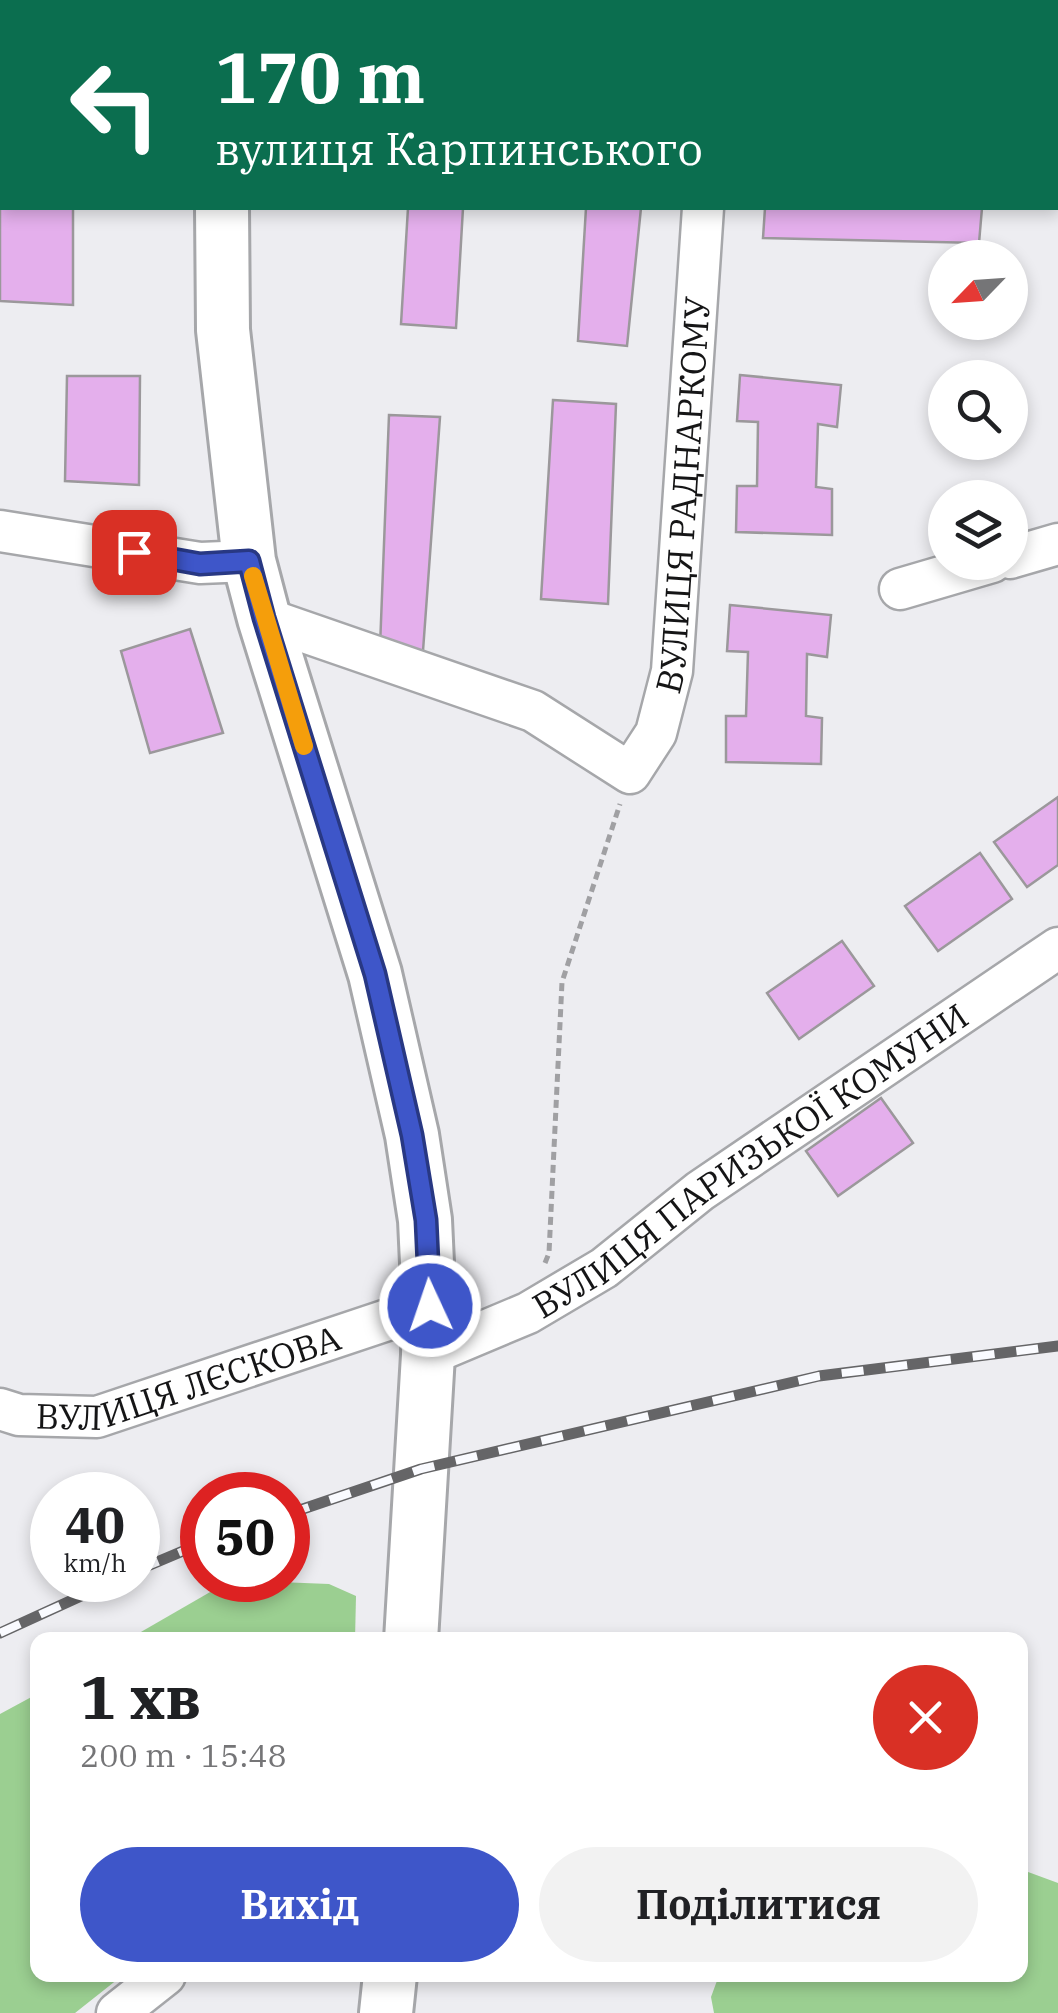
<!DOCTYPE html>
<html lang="uk">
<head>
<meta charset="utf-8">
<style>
  body { margin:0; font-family:"IBM Plex Serif",serif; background:#f2f2f2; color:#202124; height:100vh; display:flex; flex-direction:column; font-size:38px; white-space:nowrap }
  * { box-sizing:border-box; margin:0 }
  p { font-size:32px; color:#757577 }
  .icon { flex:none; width:55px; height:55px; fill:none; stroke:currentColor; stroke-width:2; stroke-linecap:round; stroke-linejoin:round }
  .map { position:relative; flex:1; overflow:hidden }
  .sheet { position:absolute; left:30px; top:1632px; width:998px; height:350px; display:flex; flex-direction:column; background:#fff; border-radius:20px; box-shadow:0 5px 15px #0003 }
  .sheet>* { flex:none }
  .hud { position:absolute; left:0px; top:0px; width:1060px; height:210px; box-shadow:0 5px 15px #0003; background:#0b6e4f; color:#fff; overflow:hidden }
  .needle { width:65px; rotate:245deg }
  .buttons { position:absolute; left:928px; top:240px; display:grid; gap:20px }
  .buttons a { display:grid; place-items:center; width:100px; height:100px; border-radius:50%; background:#fff; box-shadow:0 5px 15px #0003; font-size:50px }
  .speed { position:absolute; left:30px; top:1472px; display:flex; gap:20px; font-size:50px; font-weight:700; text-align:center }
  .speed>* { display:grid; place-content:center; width:130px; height:130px; border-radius:50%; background:#fff; box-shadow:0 5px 15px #0003; line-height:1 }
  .speed small { font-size:25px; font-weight:400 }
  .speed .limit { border:15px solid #d22; background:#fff; color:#111 }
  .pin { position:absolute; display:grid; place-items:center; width:85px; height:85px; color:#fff; margin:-42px; border-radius:20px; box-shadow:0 5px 15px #0006 }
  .me { position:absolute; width:110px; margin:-55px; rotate:357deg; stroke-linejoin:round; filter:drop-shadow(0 0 8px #0008) }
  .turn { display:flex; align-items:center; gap:35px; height:210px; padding:0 50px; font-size:45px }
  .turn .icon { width:130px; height:130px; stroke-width:2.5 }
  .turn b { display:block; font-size:70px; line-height:85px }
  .round { display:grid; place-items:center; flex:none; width:105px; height:105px; border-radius:52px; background:#f2f2f2 }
  .headline { display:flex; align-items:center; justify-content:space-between; height:170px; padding:0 50px }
  h1 { font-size:60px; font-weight:700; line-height:75px }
  .action { display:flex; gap:20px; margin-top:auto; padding:20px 50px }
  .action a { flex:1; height:115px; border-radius:60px; background:#3e56c9; color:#fff; font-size:40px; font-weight:700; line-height:115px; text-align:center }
  .action a+a { background:#f2f2f2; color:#202124 }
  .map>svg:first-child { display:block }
</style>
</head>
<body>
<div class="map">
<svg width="1058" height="2013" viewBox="0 0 1058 2013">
  <rect width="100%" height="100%" fill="#ededf1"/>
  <!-- built -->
  <polygon fill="#e1e3ee" points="743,0 1058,0 1058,118 1058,2 743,2"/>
  <!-- forest -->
  <g fill="#9bcf91">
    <polygon points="231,1580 329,1584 356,1596 355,1640 127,1640"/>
    <polygon points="37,1694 38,1975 123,1975 75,2013 0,2013 0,1714"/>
    <polygon points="1020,1869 1058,1883 1058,2013 714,2013 711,1997 718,1978 726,1975 1020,1975"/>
  </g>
  <!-- building -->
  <g fill="#e4afec" stroke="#9b989b" stroke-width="2.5">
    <rect x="586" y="0" width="65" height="2"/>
    <polygon points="903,0 941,0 941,2 902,2"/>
    <polygon points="0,195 2,195 2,208 73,208 73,305 0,301"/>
    <polygon points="408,208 463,208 456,328 401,324"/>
    <polygon points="586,208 641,208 627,346 578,341"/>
    <polygon points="765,208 982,208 979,243 763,238"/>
    <polygon points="740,375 841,385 837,427 818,424 816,487 832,489 832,535 736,532 737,486 757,486 758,422 737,421"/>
    <polygon points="67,376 140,376 139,485 65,481"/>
    <polygon points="553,400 616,404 608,604 541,599"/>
    <polygon points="389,415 440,417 423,651 380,647"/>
    <polygon points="730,605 831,615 827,657 807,654 806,716 822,718 821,764 726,762 726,716 746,716 748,652 727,651"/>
    <polygon points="190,629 223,733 150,753 121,651"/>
    <polygon points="1058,797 1058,865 1027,887 994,842"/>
    <polygon points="980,853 1012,899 938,951 905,906"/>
    <polygon points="842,941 874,986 799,1039 767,993"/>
    <polygon points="881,1098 913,1143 838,1196 806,1151"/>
  </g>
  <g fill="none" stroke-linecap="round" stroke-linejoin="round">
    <defs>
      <g id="minor">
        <polyline points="720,2 720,0"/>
        <polyline points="0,531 200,563 249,561"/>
        <polyline points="1010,558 1058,544"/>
        <polyline points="900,589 992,562"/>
        <path id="s1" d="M264 618 533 711 630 773 656 733 672 671 703 208"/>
        <path id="s2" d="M428 1355 528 1313 604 1268 700 1191 1058 948"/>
        <path id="s3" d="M0 1409 19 1415 97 1417 429 1306"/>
        <polyline points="117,2013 165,1975"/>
      </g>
      <g id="major">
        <polyline points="220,0 220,2"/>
        <polyline points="222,208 223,330 249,561 264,618 375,974 412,1135 425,1220 429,1306 428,1355 411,1640"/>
        <polyline points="386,2013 390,1975"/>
      </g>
    </defs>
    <!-- minor casing -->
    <use href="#minor" stroke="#a6a7aa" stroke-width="45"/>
    <!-- major casing -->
    <use href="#major" stroke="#a6a7aa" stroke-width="58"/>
    <!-- path -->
    <polyline stroke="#a0a0a3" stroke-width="5" stroke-dasharray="8 5" stroke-linecap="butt" points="545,1263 549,1253 562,982 620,804"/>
    <!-- minor -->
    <use href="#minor" stroke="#fff" stroke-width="40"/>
    <!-- major -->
    <use href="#major" stroke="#fff" stroke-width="52"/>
    <defs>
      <g id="rail">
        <polyline points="288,1514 421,1469 819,1376 1058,1346"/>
        <polyline points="138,1570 202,1543"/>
        <polyline points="0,1633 116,1580"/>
      </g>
    </defs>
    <!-- rail casing -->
    <use href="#rail" stroke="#656567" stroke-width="11"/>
    <!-- rail -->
    <use href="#rail" stroke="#fafbff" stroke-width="8" stroke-dasharray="22" stroke-linecap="butt"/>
  </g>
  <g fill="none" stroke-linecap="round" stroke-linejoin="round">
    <defs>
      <polyline id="route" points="134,552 200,564 249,561 264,618 375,974 412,1135 426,1220 430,1306"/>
    </defs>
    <!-- route casing -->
    <use href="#route" stroke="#283883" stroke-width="25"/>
    <!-- route -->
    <use href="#route" stroke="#3e56c9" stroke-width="18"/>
    <!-- slow -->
    <polyline stroke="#f59e0b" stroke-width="18" points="253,576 304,746"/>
  </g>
  <g text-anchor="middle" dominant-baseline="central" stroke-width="10" stroke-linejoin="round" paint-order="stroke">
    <!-- street labels -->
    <g font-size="35" fill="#151516" stroke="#fafbff">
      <text stroke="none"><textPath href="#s1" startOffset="688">ВУЛИЦЯ РАДНАРКОМУ</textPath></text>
      <text stroke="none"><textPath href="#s2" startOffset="378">ВУЛИЦЯ ПАРИЗЬКОЇ КОМУНИ</textPath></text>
      <text stroke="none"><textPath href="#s3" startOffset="195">ВУЛИЦЯ ЛЄСКОВА</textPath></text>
    </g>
  </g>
</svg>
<div class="buttons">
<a><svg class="needle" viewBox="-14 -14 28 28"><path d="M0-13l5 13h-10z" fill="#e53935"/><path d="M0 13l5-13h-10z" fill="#757577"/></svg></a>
<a><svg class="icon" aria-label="search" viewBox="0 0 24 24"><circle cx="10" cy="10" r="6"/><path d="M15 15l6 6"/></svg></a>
<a><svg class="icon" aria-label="layers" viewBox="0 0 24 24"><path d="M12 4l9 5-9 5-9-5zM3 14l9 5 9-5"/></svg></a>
</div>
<div class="speed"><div>40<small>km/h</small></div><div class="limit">50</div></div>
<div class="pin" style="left:134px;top:552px;background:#d93025"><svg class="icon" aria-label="arrive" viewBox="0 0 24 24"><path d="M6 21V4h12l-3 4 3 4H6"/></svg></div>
<svg class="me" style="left:430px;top:1306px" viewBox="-20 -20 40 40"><circle r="17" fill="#3e56c9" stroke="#fff" stroke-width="3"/><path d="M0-11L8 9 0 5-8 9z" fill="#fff"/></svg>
<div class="hud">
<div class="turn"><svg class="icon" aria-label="left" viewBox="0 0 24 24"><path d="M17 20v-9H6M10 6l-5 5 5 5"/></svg><div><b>170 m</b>вулиця Карпинського</div></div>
</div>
<section class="sheet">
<div class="headline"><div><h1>1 хв</h1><p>200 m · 15:48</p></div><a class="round" style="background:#d93025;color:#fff"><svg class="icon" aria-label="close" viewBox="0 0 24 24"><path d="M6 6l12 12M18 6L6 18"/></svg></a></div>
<div class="action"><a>Вихід</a><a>Поділитися</a></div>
</section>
</div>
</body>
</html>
